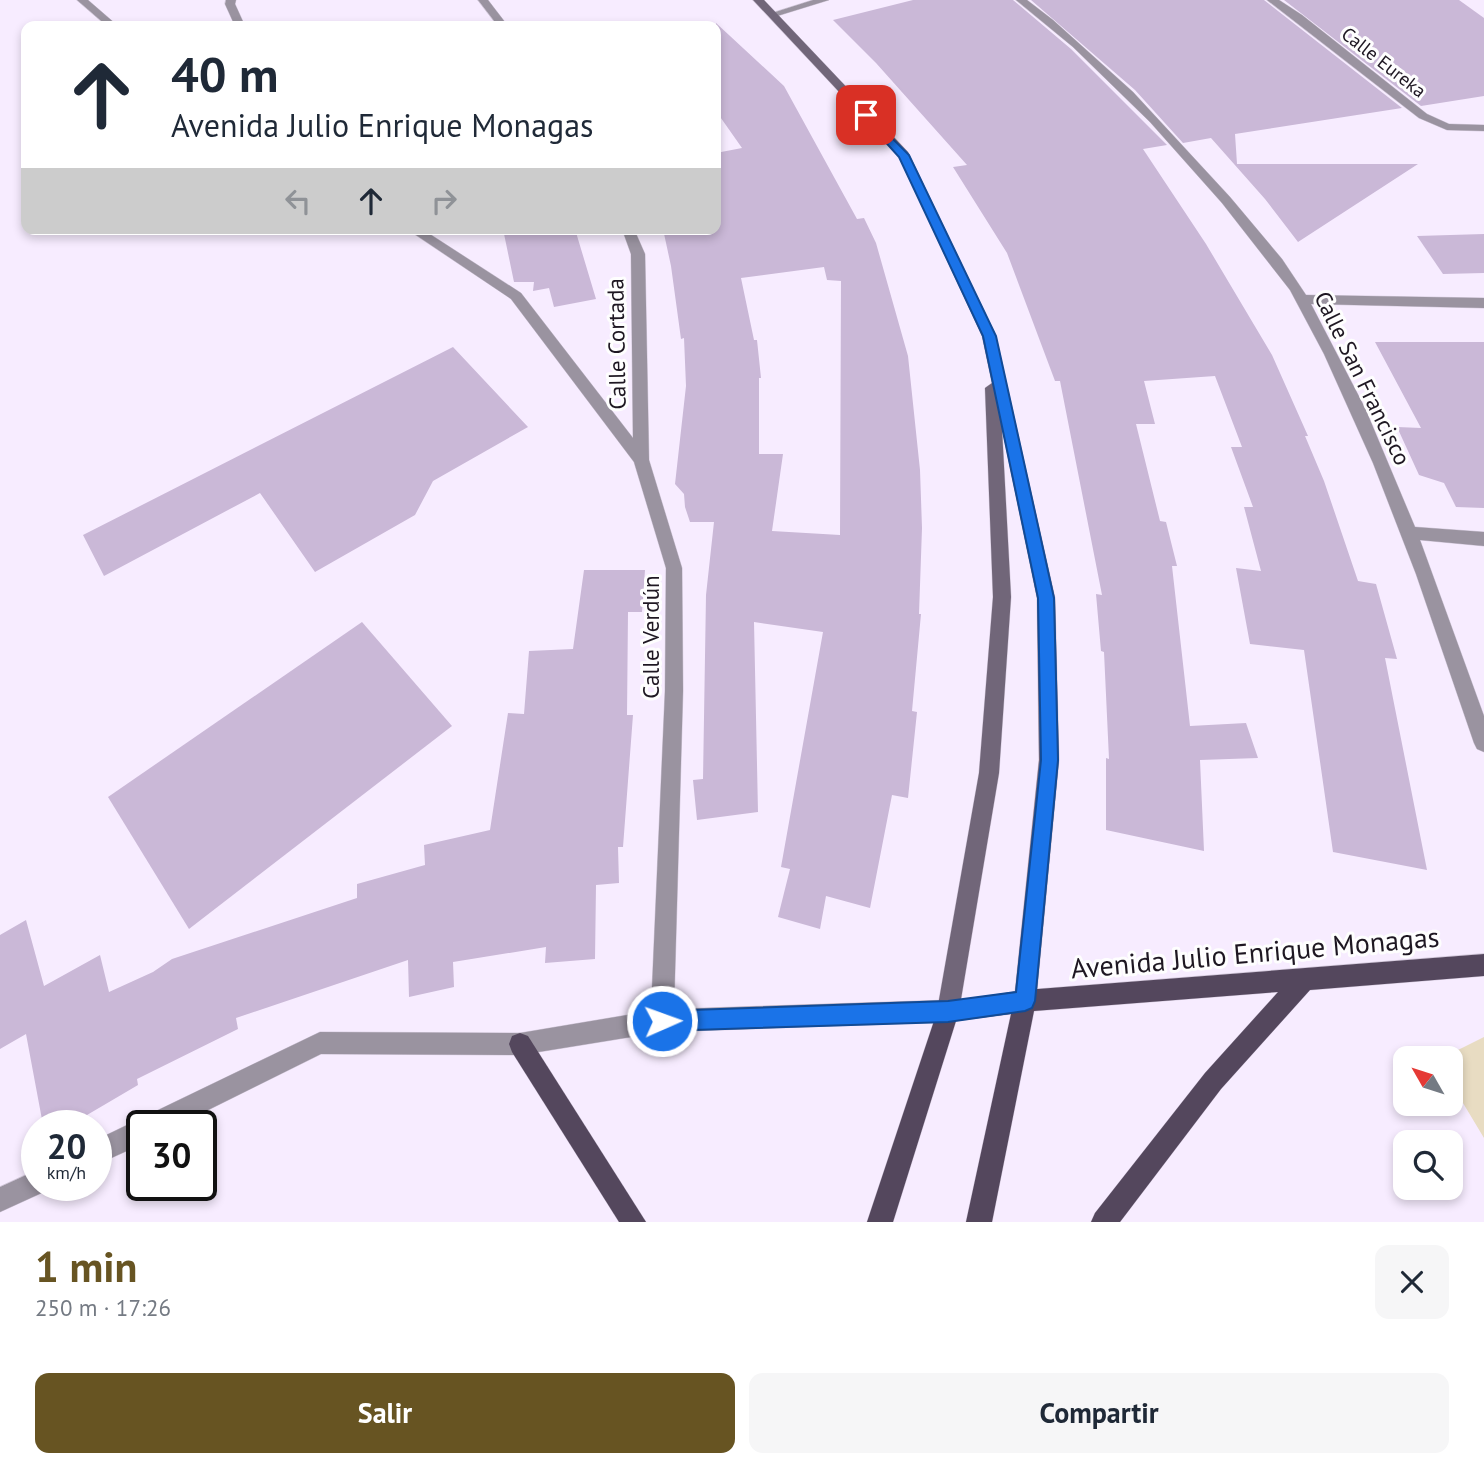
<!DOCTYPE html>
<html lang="es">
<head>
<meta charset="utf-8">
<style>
  body { margin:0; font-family:"PT Sans",sans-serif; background:#f6f6f7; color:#1f2937; height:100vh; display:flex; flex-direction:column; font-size:26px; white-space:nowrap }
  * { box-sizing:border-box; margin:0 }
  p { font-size:23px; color:#747a83 }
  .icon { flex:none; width:38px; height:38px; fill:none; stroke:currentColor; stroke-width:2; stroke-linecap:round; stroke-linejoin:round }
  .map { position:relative; height:1222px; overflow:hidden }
  .panel { display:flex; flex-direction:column; background:#fff; flex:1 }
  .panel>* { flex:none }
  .hud { position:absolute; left:21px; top:21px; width:700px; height:214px; border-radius:14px; box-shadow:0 4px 10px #0003; background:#fff; color:#1f2937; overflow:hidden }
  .needle { width:46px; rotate:309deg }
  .tools { position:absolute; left:1393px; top:1046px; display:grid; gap:14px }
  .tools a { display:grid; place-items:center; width:70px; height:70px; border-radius:14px; background:#fff; box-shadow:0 4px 10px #0003; font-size:35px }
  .speed { position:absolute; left:21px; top:1110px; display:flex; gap:14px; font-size:35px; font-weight:700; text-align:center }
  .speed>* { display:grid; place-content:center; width:91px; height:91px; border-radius:50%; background:#fff; box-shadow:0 4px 10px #0003; line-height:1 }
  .speed small { font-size:18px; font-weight:400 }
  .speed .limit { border:4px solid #111; border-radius:10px; background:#fff; color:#111 }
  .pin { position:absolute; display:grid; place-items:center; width:60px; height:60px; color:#fff; margin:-30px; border-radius:14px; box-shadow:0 4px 10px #0006 }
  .me { position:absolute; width:77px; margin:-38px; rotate:88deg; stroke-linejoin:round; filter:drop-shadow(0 0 5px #0008) }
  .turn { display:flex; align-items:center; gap:24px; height:147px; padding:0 35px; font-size:32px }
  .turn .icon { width:91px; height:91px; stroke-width:2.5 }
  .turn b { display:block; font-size:49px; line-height:60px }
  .lanes { display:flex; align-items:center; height:66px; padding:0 35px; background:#0003; justify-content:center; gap:35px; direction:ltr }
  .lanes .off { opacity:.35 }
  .round { display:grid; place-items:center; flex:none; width:74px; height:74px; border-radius:14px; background:#f6f6f7 }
  .overview { display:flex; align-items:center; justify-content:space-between; height:119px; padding:0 35px }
  h1 { font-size:42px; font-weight:600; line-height:52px; color:#675422 }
  .primary-button { display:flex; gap:14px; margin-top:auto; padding:14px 35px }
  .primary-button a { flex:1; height:80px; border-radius:14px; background:#675422; color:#fff; font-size:28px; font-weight:600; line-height:80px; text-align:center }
  .primary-button a+a { background:#f6f6f7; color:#1f2937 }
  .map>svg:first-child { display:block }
</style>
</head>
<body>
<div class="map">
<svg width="1484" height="1222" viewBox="0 0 1484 1222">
  <rect width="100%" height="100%" fill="#f7ecff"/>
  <!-- green -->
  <polygon fill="#e8dcc2" points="1484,1037 1484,1138 1451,1083 1451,1059 1440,1059"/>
  <!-- building -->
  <g fill="#cab8d7" fill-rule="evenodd">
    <polygon points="913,0 1013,0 1071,49 1167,145 1143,149 1206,244 1272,355 1308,436 1305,436 1324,481 1358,581 1376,584 1397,659 1385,658 1427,870 1333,852 1304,650 1250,644 1236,568 1261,571 1244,507 1253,507 1231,447 1242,447 1215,376 1144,381 1155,424 1136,424 1160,521 1166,522 1177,566 1172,566 1190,726 1246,723 1258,758 1200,760 1204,851 1106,830 1106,758 1109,759 1104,652 1101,651 1096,594 1102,595 1060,381 1055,381 1007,253 953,167 967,165 876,63 833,20"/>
    <polygon points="1031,0 1264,0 1402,108 1235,134 1237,164 1418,164 1298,242 1265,199 1211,138 1183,143 1135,90"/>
    <polygon points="1284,0 1459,0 1484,18 1484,96 1421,106"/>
    <path d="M716 23 784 86 857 219 864 218 876 243 908 356 920 470 922 528 919 614H921L912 711 917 712 908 798 892 795 870 908 826 896 820 929 778 917 790 869 781 867 823 632 754 622 758 812 697 820 693 780 703 779 706 595 714 522H690L685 507 684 494 675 484 686 386 684 338 681 339 671 266 663 229H716V153L742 148 716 111ZM824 267 827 280 841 281 840 535 772 531 783 454H759V378H761L757 340H754L741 278Z"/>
    <polygon points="503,229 575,229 596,299 554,307 549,288 533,291 534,282 514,282"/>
    <polygon points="1484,234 1484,273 1443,274 1417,236"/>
    <polygon points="1375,342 1484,342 1484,508 1456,507 1444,483 1419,475 1397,427 1421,428"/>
    <polygon points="453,347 528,427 433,481 415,515 315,572 260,493 104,576 83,535"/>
    <polygon points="584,570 645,570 642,612 628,612 627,715 633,715 623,847 618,847 619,883 596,885 595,959 545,963 546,947 453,962 454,987 409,997 408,960 236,1018 238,1029 137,1079 138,1085 70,1125 43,1125 26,1034 0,1049 0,935 26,920 44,986 100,955 109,992 153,972 172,959 357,898 357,884 425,865 424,845 490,830 508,713 524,714 529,651 573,649"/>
    <polygon points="362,622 452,726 189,929 108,797"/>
  </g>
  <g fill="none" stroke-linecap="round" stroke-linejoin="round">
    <defs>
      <g id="street">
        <polygon points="77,0 88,0 118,26 107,26"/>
        <polygon points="226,0 236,0 235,4 245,26 235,26 225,4"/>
        <polygon points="478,0 488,0 508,26 498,26"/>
        <polygon points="813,0 829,0 774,17 769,14"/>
        <polygon points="1016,0 1027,0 1053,20 1133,92 1230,197 1282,259 1306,295 1484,298 1484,308 1311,304 1365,408 1415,527 1484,532 1484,546 1420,540 1484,716 1484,752 1477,749 1474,743 1416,574 1373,463 1324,354 1290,290 1222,203 1150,122 1073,47"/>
        <polygon points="1267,0 1279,0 1302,15 1427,114 1449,124 1484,125 1484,131 1447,130 1419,118"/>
        <polygon points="407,229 422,229 521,293 633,438 631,254 622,229 634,229 645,254 649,460 682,568 683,691 674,1009 948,1000 956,1003 959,1011 956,1019 948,1022 662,1032 520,1055 321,1054 178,1125 142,1125 142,1144 96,1165 96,1140 320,1032 520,1033 651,1011 665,691 666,568 634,462 511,299"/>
        <polygon points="37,1170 37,1185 48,1185 46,1191 0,1212 0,1187"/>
      </g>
      <polygon id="secondary" points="753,0 764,0 908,152 996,336 1055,598 1059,760 1036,1001 1033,1009 1025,1012 1017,1009 1014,1001 1039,760 1037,598 1002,429 1011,597 999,773 959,1011 956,1019 948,1022 940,1019 937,1011 979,773 993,597 985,388 992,383 982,336 899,156"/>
      <g id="primary">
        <polygon points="1484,954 1484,976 1310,990 1221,1089 1120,1222 1091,1222 1095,1213 1205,1073 1278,992 1034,1011 992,1222 966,1222 1011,1014 956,1021 893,1222 867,1222 940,1003 1025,990"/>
        <polygon points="520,1033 528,1036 646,1222 619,1222 512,1052 509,1044 512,1036"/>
      </g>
    </defs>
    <!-- street casing -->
    <use href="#street" stroke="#d4cadc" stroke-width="1"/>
    <!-- secondary casing -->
    <use href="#secondary" stroke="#d4cadc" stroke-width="1"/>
    <!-- primary casing -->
    <use href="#primary" stroke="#d4cadc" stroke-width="1"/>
    <!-- street -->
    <use href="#street" fill="#9a93a0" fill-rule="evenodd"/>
    <!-- secondary -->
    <use href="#secondary" fill="#716679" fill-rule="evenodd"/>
    <!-- primary -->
    <use href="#primary" fill="#54475d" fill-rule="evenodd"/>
  </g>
  <!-- route -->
  <polygon fill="#1a73e8" stroke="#114b97" stroke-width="2" points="866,112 909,155 996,336 1054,598 1058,760 1035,1001 1032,1008 1025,1011 948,1022 662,1031 655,1028 652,1021 655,1014 662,1011 948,1001 1016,992 1041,760 1038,598 983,336 899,157 863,117 861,115"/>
  <g text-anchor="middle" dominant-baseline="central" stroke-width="6" stroke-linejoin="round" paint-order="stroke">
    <!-- far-street labels -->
    <g font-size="19" fill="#1e1722" stroke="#fefefe">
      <text transform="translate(1384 62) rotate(38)">Calle Eureka</text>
    </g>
    <!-- street labels -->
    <g font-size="23" fill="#1e1722" stroke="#fefefe">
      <text transform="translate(616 344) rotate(-91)">Calle Cortada</text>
      <text transform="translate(1363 378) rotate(64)">Calle San Francisco</text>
      <text transform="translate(650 637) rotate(-90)">Calle Verdún</text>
    </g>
    <!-- near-street labels -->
    <g font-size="28" fill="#1e1722" stroke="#fefefe">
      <text transform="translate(1255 952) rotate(-5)">Avenida Julio Enrique Monagas</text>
    </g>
  </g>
</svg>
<div class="tools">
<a><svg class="needle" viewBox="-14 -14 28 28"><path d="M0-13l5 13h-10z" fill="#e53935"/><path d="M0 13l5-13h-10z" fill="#747a83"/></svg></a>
<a><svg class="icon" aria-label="search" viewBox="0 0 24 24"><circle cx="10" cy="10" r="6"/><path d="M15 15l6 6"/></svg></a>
</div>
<div class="speed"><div>20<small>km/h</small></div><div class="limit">30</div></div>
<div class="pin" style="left:866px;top:115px;background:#d93025"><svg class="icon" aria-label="arrive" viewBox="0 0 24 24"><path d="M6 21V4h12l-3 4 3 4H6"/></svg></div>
<svg class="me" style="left:662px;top:1021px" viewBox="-20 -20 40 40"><circle r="17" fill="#1a73e8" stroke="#fff" stroke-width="3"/><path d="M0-11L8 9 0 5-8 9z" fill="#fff"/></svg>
<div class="hud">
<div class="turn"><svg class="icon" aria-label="ahead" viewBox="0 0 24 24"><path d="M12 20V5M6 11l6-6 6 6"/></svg><div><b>40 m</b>Avenida Julio Enrique Monagas</div></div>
<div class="lanes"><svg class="icon off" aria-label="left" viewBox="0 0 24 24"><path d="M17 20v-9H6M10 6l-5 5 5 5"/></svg><svg class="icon" aria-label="ahead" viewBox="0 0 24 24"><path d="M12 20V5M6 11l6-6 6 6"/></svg><svg class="icon off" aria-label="right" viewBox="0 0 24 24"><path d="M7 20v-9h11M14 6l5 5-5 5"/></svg></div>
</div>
</div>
<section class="panel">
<div class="overview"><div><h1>1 min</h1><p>250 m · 17:26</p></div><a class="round"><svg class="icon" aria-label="close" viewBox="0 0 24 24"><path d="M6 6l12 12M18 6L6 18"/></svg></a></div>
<div class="primary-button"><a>Salir</a><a>Compartir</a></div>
</section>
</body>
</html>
